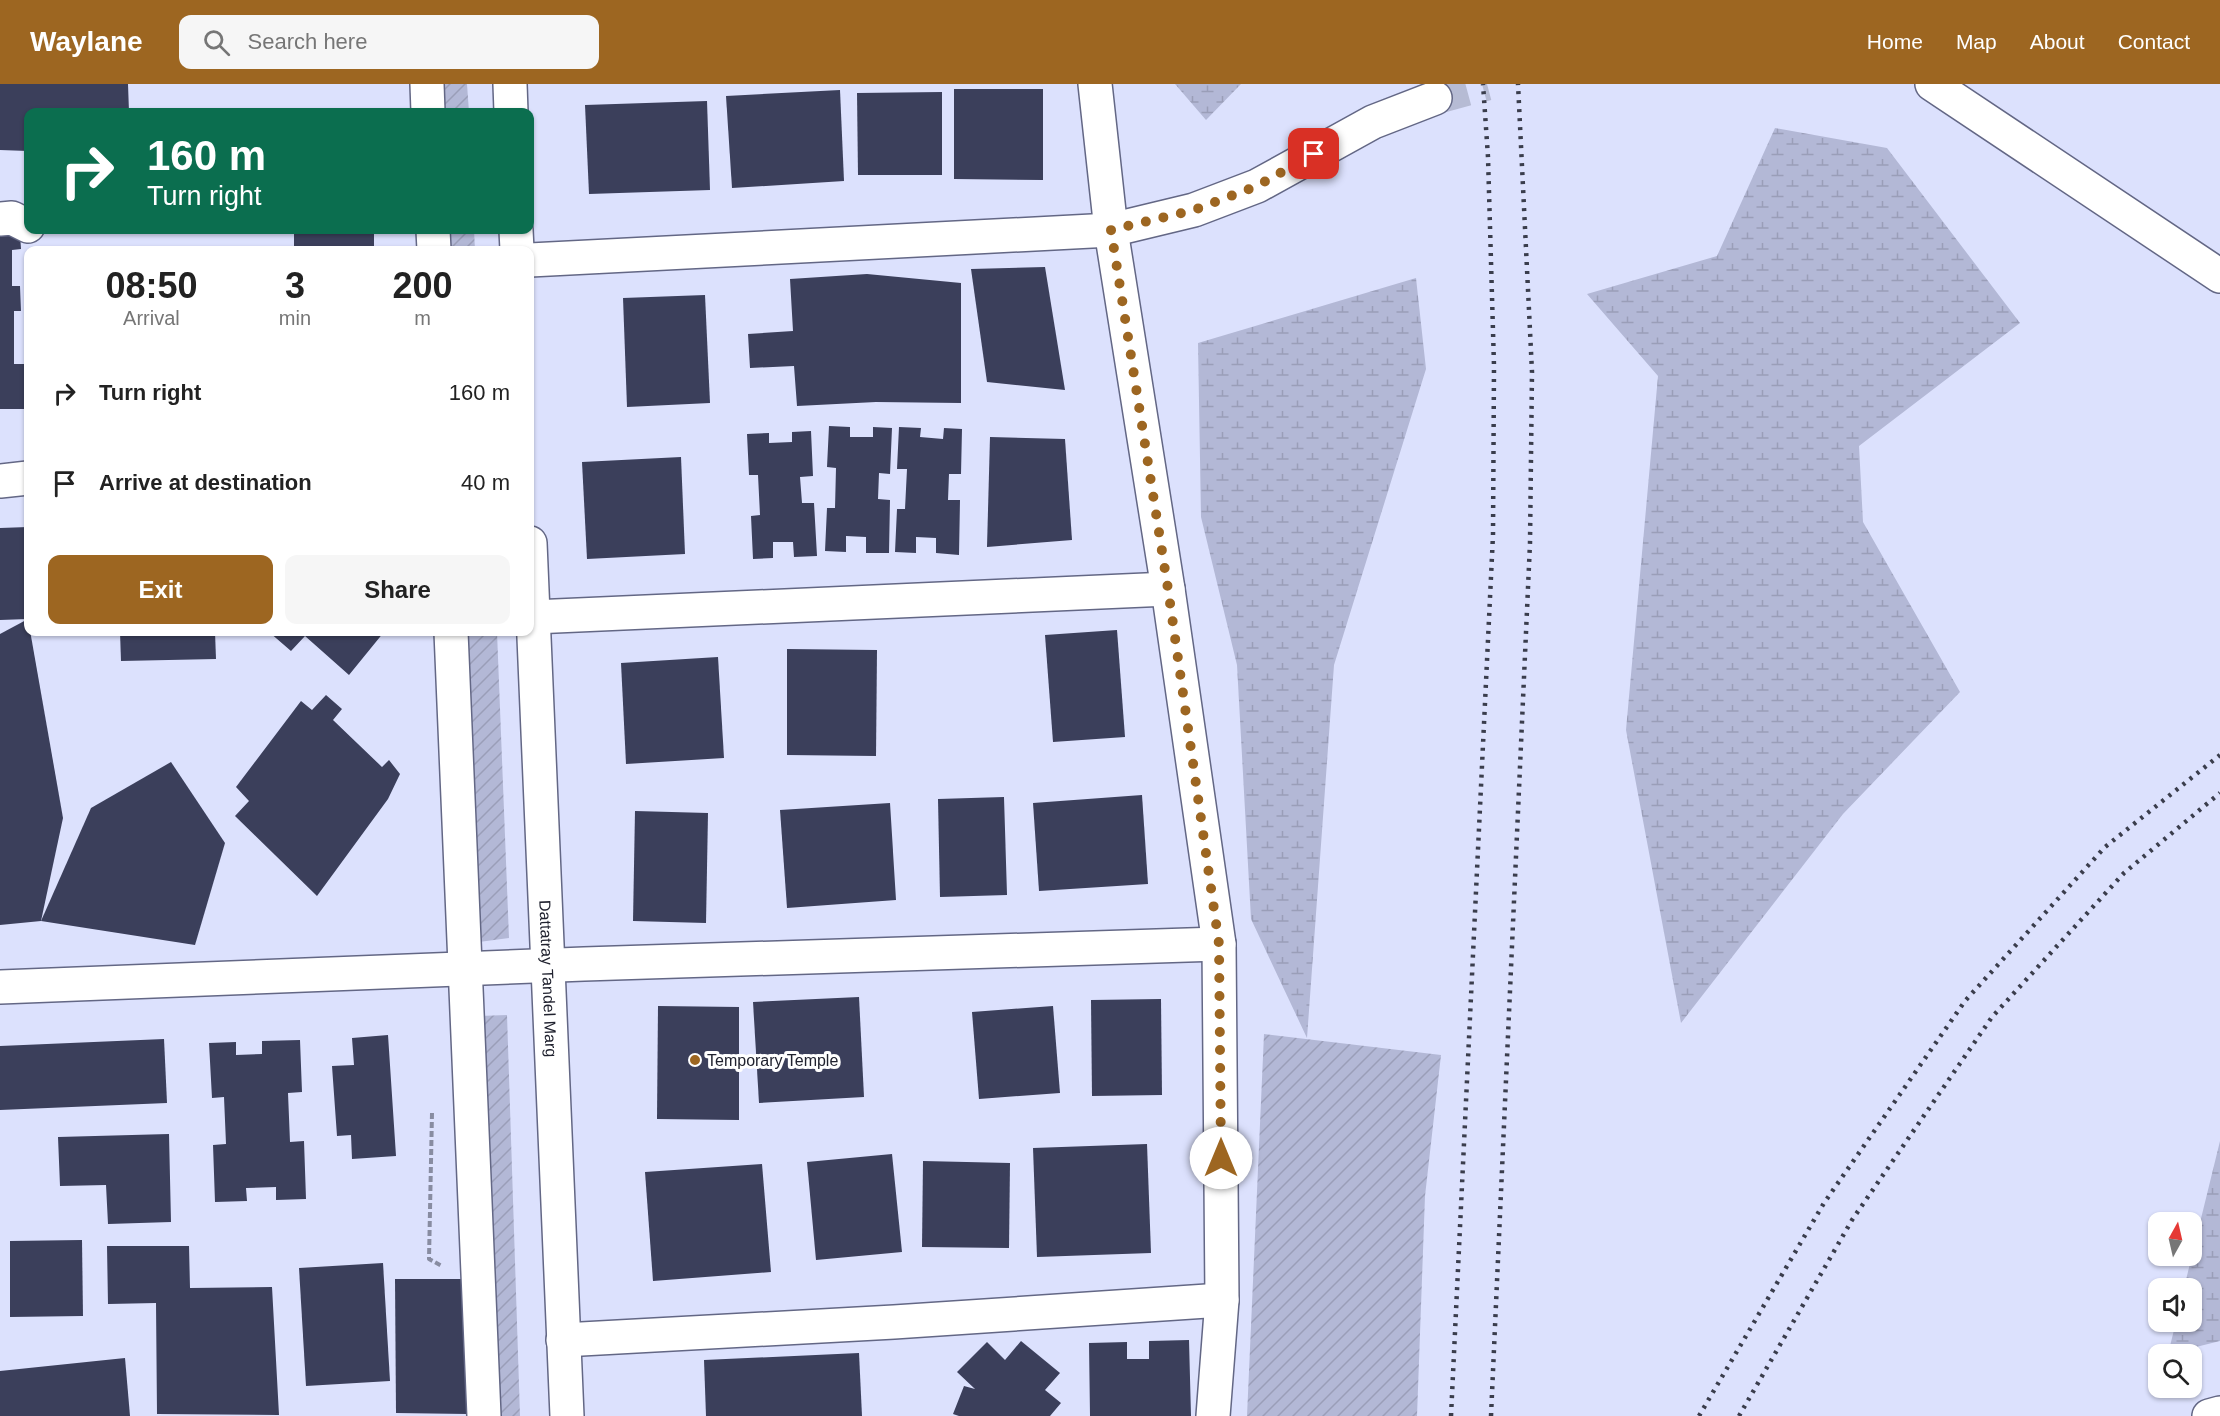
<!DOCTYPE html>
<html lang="en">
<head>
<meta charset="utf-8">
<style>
  body { margin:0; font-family:Arial,sans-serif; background:#f6f6f6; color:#222; height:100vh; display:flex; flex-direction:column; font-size:22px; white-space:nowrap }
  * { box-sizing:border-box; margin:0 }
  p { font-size:20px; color:#767676 }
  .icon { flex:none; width:33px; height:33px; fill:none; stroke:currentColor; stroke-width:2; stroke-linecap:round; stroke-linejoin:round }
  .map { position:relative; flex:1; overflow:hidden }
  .drawer { position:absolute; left:24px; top:162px; width:510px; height:390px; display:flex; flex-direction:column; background:#fff; border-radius:12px; box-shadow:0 2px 4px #0004 }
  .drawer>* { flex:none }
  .hud { position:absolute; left:24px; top:24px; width:510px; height:126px; border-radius:12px; box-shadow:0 2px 4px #0004; background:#0b6e4f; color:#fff; overflow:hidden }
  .needle { width:39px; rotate:8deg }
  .tools { position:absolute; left:2148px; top:1128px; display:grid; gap:12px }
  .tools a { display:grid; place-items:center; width:54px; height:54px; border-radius:12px; background:#fff; box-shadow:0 2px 4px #0004; font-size:30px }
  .pin { position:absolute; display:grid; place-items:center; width:51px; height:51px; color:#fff; margin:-26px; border-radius:12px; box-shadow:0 3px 9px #0006 }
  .me { position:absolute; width:66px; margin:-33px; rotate:0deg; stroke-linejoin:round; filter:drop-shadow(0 0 4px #0008) }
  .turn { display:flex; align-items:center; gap:21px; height:126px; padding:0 24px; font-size:27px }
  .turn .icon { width:78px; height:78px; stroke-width:2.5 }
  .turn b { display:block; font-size:42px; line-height:51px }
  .eta { display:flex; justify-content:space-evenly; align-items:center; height:102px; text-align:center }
  .eta b { font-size:36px; font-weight:700; line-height:42px }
  .primary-button { display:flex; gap:12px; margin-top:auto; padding:12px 24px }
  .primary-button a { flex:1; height:69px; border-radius:12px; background:#9d6621; color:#fff; font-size:24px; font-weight:700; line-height:69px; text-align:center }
  .primary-button a+a { background:#f6f6f6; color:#222 }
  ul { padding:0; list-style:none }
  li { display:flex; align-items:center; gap:18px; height:90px; padding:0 24px }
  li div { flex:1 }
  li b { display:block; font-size:22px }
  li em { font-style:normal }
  header { display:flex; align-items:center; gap:36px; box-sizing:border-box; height:84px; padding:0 30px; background:#9d6621; color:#fff }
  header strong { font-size:28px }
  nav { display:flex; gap:33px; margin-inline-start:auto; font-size:21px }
  .search { width:420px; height:54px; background:#f6f6f6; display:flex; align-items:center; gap:15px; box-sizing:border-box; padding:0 21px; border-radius:12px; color:#767676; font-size:22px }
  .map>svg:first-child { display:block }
</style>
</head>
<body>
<header>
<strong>Waylane</strong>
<div class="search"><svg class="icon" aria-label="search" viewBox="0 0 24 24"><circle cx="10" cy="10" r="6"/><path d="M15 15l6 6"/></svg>Search here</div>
<nav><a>Home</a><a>Map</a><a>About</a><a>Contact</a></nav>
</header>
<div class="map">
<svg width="2220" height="1332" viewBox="0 0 2220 1332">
  <defs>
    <pattern id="wetland-marsh" width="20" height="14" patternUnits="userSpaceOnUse" patternTransform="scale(1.5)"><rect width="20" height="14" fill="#b3b8d6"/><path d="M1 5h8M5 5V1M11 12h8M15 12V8" fill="none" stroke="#9a9eb8"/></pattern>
    <pattern id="garden-furrows" width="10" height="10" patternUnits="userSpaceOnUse" patternTransform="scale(1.5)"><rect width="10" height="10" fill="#b3b8d6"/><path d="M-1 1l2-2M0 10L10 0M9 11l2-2" fill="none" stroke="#9a9eb8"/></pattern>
  </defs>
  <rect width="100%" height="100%" fill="#dce1fd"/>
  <!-- wetland -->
  <g fill="url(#wetland-marsh)">
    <polygon points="1175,0 1241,0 1206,36"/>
    <polygon points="1775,44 1887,64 2020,239 1859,362 1863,438 1960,608 1843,730 1681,939 1626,646 1658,292 1587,210 1717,172"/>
    <polygon points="1416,194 1426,285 1334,581 1307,954 1251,835 1237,581 1201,433 1198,259"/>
    <polygon points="2220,1057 2220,1257 2168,1270 2176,1238 2192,1238 2192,1204 2184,1204"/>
  </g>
  <!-- garden -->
  <g fill="url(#garden-furrows)">
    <polygon points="444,0 467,0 469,28 445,28"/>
    <polygon points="449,146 474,146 475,166 450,166"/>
    <polygon points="467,548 497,548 509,854 479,858"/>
    <polygon points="507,931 520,1332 499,1332 479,932"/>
    <polygon points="1264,950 1441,971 1425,1112 1417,1332 1247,1332"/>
  </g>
  <!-- building -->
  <g fill="#3b3f5b">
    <polygon points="0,0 128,0 129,28 28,28 28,67 0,66"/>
    <polygon points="954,5 1043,5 1043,96 954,95"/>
    <polygon points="840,6 844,97 732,104 726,12"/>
    <polygon points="942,8 942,91 858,91 857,9"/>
    <polygon points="707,17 710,106 589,110 585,21"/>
    <rect x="294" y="146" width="80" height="20"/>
    <polygon points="0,150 20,150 21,165 12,166 12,202 20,202 21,227 14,227 14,280 26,280 26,325 0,325"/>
    <polygon points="1045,183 1065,306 987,298 971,185"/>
    <polygon points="867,190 961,199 961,319 876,318 797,322 794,282 750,284 748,250 793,247 790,195"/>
    <polygon points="705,211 710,319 627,323 623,214"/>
    <polygon points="829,342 850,343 850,353 873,353 873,343 892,344 890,390 879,389 878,415 890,416 889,469 866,469 866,453 846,452 846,468 825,467 827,424 835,424 836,384 827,383"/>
    <polygon points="899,343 921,344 920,353 943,355 944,344 962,345 961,390 949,390 948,416 960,416 959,471 936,469 936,454 916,453 916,469 895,468 897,425 905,425 907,385 897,385"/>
    <polygon points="811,347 813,392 800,393 802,419 814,419 817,472 794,473 793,458 773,458 773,474 753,475 751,432 760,431 758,391 749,391 747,350 769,349 769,359 792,358 792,348"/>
    <polygon points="990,353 1065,355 1072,456 987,463"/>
    <polygon points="681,373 685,470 587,475 582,378"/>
    <polygon points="28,443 28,535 0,536 0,444"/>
    <polygon points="28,535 63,734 41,837 0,841 0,550"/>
    <polygon points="1117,546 1125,653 1053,658 1045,551"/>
    <polygon points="120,548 215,548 216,575 121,577"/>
    <polygon points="269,548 384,548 349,591 305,552 291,567"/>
    <polygon points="787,565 877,566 876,672 787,671"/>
    <polygon points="718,573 724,674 626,680 621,579"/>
    <polygon points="326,611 342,625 333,636 382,683 389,676 400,690 388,715 317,812 235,732 249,717 236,703 301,617 312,626"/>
    <polygon points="171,678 225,759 195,861 41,837 91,724"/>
    <polygon points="1142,711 1148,800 1039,807 1033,719"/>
    <polygon points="1004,713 1007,811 940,813 938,715"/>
    <polygon points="890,719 896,816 787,824 780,726"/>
    <polygon points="635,727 708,729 706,839 633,837"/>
    <polygon points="859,913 864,1013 759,1019 753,918"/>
    <polygon points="1161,915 1162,1011 1092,1012 1091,916"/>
    <polygon points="658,922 739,923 739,1036 657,1035"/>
    <polygon points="1053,922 1060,1009 979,1015 972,928"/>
    <polygon points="388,951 396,1072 352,1075 351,1051 337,1052 332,982 354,981 352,954"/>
    <polygon points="164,955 167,1019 0,1026 0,962"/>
    <polygon points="300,956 302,1008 288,1009 290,1058 304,1057 306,1115 276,1116 276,1103 246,1104 247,1117 215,1118 213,1061 226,1060 224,1013 212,1014 209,959 236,958 236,971 262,970 262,957"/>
    <polygon points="169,1050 171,1138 108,1140 106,1101 60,1102 58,1053"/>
    <polygon points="1147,1060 1151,1169 1037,1173 1033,1064"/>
    <polygon points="892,1070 902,1168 816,1176 807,1078"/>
    <polygon points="923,1077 1010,1079 1009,1164 922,1163"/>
    <polygon points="762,1080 771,1188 653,1197 645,1088"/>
    <polygon points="82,1156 83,1232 10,1233 10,1157"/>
    <polygon points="107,1162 189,1162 190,1204 272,1203 279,1331 157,1330 156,1219 108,1220"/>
    <polygon points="383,1179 390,1297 306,1302 299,1184"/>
    <polygon points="395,1195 466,1195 467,1330 396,1329"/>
    <polygon points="1189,1256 1191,1332 1090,1332 1089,1259 1127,1258 1127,1275 1149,1275 1149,1257"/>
    <polygon points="1021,1257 1060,1289 1045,1306 1061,1319 1050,1332 959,1332 953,1330 964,1302 975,1305 957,1288 987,1258 1005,1276"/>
    <polygon points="859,1269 862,1332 706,1332 704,1276"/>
    <polygon points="125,1274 130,1332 0,1332 0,1287"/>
  </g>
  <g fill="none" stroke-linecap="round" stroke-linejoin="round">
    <!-- minor-tunnel -->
    <polyline stroke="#b6bbd4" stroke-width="33" stroke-dasharray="33 16" stroke-linecap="butt" points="1435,14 1487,0"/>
    <defs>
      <g id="minor">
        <polyline points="1095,0 1111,146 1168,505 1219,860 1222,1216 1213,1332"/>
        <polyline points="1932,0 2220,192"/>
        <polyline points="0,135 12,134 28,142"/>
        <polyline points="530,176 1111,146 1194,126 1257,102 1373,38 1435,14"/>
        <polyline points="0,397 28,394"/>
        <polyline points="533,533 1168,505"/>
        <polyline points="0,903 584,880 1219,860"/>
        <polyline points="563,1256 894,1238 1222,1216"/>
        <polyline points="2209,1332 2220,1329"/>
      </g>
      <g id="major">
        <polyline points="427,0 428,28"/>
        <polyline points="510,0 511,28"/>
        <polyline points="433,146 434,166"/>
        <polyline points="516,146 517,166"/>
        <path id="s1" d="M530 459 567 1332"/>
        <polyline points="451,548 484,1332"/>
      </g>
    </defs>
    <!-- minor casing -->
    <use href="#minor" stroke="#636785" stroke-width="36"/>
    <!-- major casing -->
    <use href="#major" stroke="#636785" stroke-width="36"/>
    <!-- path -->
    <polyline stroke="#888ca1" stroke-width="4" stroke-dasharray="6 3" stroke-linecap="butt" points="432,1029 429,1175 442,1182"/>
    <!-- minor -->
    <use href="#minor" stroke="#fff" stroke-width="33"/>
    <!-- major -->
    <use href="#major" stroke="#fff" stroke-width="33"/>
    <!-- rail -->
    <g stroke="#3a3d4c" stroke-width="4.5" stroke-dasharray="3 6" stroke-linecap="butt">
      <polyline points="1451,1332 1493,451 1494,282 1488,73 1483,0"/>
      <polyline points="1491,1332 1530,459 1532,288 1518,0"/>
      <polyline points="1699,1332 1824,1119 1965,917 2105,763 2220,671"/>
      <polyline points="1739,1332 1852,1136 1992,933 2124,789 2220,709"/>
    </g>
  </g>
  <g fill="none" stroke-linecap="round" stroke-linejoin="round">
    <!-- route -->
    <polyline stroke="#9d6621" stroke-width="10" stroke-dasharray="0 18" points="1221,1074 1219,860 1168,505 1111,146 1194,126 1257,102 1314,70"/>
  </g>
  <!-- markers -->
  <circle fill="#9d6621" stroke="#fff" stroke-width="2" cx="695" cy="976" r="6"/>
  <g text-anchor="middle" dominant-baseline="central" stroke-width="6" stroke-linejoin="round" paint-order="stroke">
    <!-- street labels -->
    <g font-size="16" fill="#20222f" stroke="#fff">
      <text stroke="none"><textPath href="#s1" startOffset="436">Dattatray Tandel Marg</textPath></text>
    </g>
    <!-- poi labels -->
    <g font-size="16" fill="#20222f" stroke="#fff" text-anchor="start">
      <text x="707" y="976">Temporary Temple</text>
    </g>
  </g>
</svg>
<div class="tools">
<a><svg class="needle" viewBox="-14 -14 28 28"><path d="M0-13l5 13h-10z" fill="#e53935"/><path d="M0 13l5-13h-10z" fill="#767676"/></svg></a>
<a><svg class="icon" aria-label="sound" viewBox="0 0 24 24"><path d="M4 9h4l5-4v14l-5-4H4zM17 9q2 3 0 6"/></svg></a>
<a><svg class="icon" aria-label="search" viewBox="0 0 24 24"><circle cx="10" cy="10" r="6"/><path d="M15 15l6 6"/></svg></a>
</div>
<div class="pin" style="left:1314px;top:70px;background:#d93025"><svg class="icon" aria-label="arrive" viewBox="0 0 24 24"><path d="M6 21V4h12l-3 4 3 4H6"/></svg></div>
<svg class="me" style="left:1221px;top:1074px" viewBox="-20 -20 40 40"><circle r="19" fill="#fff"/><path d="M0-13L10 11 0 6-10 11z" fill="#9d6621"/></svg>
<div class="hud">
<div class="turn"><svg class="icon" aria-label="right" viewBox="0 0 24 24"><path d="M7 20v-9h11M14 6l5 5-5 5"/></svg><div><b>160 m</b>Turn right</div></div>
</div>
<section class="drawer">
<div class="eta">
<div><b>08:50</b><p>Arrival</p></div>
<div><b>3</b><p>min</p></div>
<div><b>200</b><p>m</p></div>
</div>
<ul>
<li><svg class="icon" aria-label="right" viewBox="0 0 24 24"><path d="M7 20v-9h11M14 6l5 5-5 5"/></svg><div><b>Turn right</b></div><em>160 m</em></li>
<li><svg class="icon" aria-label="arrive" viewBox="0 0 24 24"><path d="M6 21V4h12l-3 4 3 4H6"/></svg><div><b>Arrive at destination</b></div><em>40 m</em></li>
</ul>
<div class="primary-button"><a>Exit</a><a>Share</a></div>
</section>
</div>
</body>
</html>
